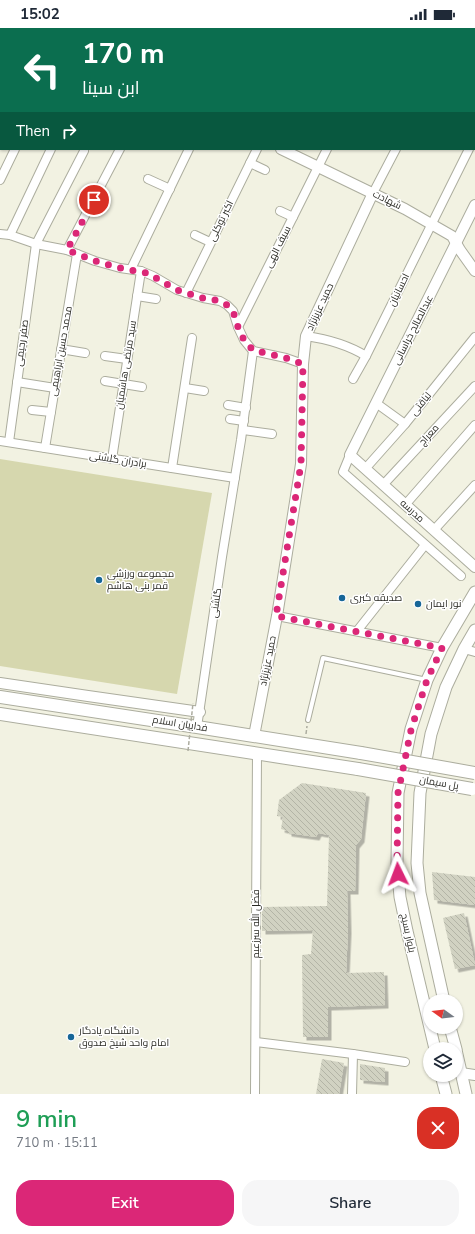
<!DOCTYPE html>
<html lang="en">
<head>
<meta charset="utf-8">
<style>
  body { margin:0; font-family:"Nunito Sans",Cairo,sans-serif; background:#f6f6f7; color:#1f2937; height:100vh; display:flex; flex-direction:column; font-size:15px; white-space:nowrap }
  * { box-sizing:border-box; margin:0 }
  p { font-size:13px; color:#747a83 }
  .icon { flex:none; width:22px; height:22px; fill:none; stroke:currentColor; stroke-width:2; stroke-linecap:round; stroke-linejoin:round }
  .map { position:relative; height:1066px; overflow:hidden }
  .drawer { display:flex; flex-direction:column; background:#fff; flex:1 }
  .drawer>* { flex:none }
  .guide { position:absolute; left:0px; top:0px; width:475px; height:122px; box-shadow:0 1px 3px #0004; background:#0b6e4f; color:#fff; overflow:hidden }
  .needle { width:26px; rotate:285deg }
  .controls { position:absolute; left:423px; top:966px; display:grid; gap:8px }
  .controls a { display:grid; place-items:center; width:40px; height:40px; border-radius:50%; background:#fff; box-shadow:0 1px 3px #0004; font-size:20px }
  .pin { position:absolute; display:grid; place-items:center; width:34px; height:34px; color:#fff; margin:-17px; border:2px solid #fff; border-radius:50%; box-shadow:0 1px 4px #0007 }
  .me { position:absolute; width:44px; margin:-22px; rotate:357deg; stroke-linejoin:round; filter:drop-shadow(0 0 3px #0008) }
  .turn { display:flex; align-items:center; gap:14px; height:84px; padding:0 16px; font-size:18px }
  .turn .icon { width:52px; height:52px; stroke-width:2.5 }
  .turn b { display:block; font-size:28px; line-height:34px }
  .then { display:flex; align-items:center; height:38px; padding:0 16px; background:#0003; gap:8px; font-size:15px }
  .round { display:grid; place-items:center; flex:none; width:42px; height:42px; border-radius:16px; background:#f6f6f7 }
  .head { display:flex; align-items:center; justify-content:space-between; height:68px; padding:0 16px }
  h1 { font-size:24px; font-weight:600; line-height:30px; color:#1e9e55 }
  .primary-button { display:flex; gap:8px; margin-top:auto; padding:8px 16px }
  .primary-button a { flex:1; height:46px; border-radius:16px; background:#db2777; color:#fff; font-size:16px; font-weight:600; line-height:46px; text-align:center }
  .primary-button a+a { background:#f6f6f7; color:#1f2937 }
  .status { display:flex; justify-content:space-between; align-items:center; height:28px; padding:0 20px; background:#fff; direction:ltr }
  .status svg { height:11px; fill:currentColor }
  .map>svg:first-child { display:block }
</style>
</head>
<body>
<div class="status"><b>15:02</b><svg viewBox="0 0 49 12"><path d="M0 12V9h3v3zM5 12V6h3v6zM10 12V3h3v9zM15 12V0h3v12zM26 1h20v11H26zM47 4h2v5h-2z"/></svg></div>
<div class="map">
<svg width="475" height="1066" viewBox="0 0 475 1066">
  <defs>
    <pattern id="building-back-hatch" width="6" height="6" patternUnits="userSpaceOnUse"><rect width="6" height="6" fill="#d1d2c2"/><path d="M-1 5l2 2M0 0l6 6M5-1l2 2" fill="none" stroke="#b3b4a6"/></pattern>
    <filter id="shadow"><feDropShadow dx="3.5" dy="3.5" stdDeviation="0" flood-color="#0004"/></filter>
  </defs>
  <rect width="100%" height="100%" fill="#f2f2e2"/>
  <!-- garden -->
  <polygon fill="#d6d7ae" points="0,431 212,465 177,666 0,638"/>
  <!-- building -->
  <g fill="url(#building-back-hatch)" filter="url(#shadow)">
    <polygon points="302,755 366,765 361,811 356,817 355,863 347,863 348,902 346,945 384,944 385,977 328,979 328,1009 303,1009 302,927 311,926 313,902 262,903 262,879 327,878 329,807 318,805 316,809 288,805 288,803 281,801 283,789 277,788 279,772"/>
    <polygon points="432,844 475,849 475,877 434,872"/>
    <polygon points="464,885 475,937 455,941 443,890"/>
    <polygon points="322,1031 344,1035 339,1066 316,1066"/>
    <polygon points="360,1036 385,1040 385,1054 360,1052"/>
  </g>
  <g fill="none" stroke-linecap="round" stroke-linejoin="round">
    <defs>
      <polyline id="service" points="308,692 323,630 427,652"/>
      <g id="minor">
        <polyline points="56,1 57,0"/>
        <polyline points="123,1 124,0"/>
        <polyline points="181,1 181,0"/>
        <polyline points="250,1 250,0"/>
        <polyline points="317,1 317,0"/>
        <polyline points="387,1 388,0"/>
        <polyline points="0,7 1,5"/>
        <polyline points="474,31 475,29"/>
        <polyline points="0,75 1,73"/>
        <polyline points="474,112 475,110"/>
        <polyline points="250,135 265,142"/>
        <polyline points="148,151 170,161"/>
        <polyline points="0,152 15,121"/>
        <polyline points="373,165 396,121"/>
        <polyline points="280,183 293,189"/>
        <polyline points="0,206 10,207 36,216 67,222 95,233 120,240 141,243 153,248 177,262 203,270 220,273 227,277 233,283 238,299 244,312 253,323 286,330 303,336"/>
        <polyline points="10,207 51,121"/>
        <polyline points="195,207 210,214"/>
        <polyline points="67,222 120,121"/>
        <polyline points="131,241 189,121"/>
        <polyline points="186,265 257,121"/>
        <polyline points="137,268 156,271"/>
        <polyline points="238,299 327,121"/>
        <path d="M306 308C327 311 348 317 366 328"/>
        <polyline points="61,321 85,325"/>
        <polyline points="105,328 127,331"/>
        <polyline points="353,351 366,328 469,121"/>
        <polyline points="105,353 142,359"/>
        <polyline points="17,354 55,360"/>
        <polyline points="185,360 204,363"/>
        <polyline points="376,375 405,396"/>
        <polyline points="228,377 246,380"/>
        <polyline points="32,382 51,384"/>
        <polyline points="230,391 244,393"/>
        <polyline points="243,402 272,406"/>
        <polyline points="0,413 235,450"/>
        <polyline points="9,414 36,216 84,123"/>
        <polyline points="45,420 77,226"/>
        <polyline points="350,427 343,444 461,548"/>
        <polyline points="112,431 141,243"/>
        <polyline points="172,440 192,310"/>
        <polyline points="365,441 405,396 475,309"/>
        <polyline points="383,457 475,358"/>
        <polyline points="405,477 475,397"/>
        <polyline points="434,502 475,457"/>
        <polyline points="277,588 442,620"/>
        <polyline points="357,603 425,517"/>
        <polyline points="464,621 475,624"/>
        <polyline points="197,699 222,529 241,412 253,323"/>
        <polyline points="256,1014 353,1026 405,1034"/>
        <polyline points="255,1066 257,726"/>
        <polyline points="352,1066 353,1026"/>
      </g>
      <g id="tertiary">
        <polyline points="0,17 1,18"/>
        <polyline points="281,121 405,181 452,208 460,222 475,243"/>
        <polyline points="475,177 350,427 475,539"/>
        <polyline points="0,655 88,668 200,684"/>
        <polyline points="254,708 277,588 301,436 303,336 306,308 373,165"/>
        <polyline points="461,1045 475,1047"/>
      </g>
      <g id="secondary">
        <polyline points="402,0 404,1"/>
        <polyline points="474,38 475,38"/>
        <polyline points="444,973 420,865 417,835 420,765 431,706 446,659 464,621 475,602"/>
        <polyline points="450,999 456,1021"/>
        <polyline points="435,1021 407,903 400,869 397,835 398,765 411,701 427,652 442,620 475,564"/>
        <polyline points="456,1022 466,1066"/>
        <polyline points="441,1047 446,1066"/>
      </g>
      <g id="primary">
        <polyline points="0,669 197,699 361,725"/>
        <polyline points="0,686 358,741"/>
      </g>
    </defs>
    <!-- service casing -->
    <use href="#service" stroke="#acad9e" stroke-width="6"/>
    <!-- minor casing -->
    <use href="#minor" stroke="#acad9e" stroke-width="10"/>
    <!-- tertiary casing -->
    <use href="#tertiary" stroke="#acad9e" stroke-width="12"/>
    <!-- secondary casing -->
    <use href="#secondary" stroke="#acad9e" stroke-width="13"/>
    <!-- primary casing -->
    <use href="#primary" stroke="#acad9e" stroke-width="14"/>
    <!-- path -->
    <polyline stroke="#adada0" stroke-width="1.5" stroke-dasharray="4 2" stroke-linecap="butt" points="306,706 307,698"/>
    <!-- service -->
    <use href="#service" stroke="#fff" stroke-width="4"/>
    <!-- minor -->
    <use href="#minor" stroke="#fff" stroke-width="8"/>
    <!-- tertiary -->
    <use href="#tertiary" stroke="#fff" stroke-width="10"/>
    <!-- secondary -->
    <use href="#secondary" stroke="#fff" stroke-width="11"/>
    <!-- primary -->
    <use href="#primary" stroke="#fff" stroke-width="12"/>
    <defs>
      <g id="primary-bridge">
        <polyline points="361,725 475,745"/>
        <polyline points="358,741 472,761"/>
      </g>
    </defs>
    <!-- primary-bridge casing -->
    <use href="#primary-bridge" stroke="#acad9e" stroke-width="14" stroke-linecap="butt"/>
    <!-- path-bridge -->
    <polyline stroke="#adada0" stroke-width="1.5" stroke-dasharray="4 2" stroke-linecap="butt" points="188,723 193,675"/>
    <!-- primary-bridge -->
    <use href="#primary-bridge" stroke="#fff" stroke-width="12"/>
  </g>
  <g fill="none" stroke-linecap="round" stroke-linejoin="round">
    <!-- route -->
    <polyline stroke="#db2777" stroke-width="7" stroke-dasharray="0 12.6" points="94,172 67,222 95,233 120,240 147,245 177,262 203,270 220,273 227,277 233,283 238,299 244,312 253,322 286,330 303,336 301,436 276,588 442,620 427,652 411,702 398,765 397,835 398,846"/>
  </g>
  <!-- markers -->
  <g fill="#176698" stroke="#fff" stroke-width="1.5">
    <circle cx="99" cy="552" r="4"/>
    <circle cx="342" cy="570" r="4"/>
    <circle cx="418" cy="576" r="4"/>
    <circle cx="71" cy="1009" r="4"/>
  </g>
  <g text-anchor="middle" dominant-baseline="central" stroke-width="3" stroke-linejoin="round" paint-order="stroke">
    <!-- street labels -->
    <g font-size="10" fill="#292923" stroke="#fff">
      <text transform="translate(387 172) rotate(26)">شهادت</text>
      <text transform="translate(221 193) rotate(-64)">اکبر توکلی</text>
      <text transform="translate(278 219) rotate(-63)">سیف الهی</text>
      <text transform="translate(399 262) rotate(-64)">احسانیان</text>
      <text transform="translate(320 279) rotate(-65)">حمید عزیزنژاد</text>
      <text transform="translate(413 302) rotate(-63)">عبدالصالح خراسانی</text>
      <text transform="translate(22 315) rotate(-82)">صفر رحیمی</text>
      <text transform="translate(61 323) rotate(-80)">محمد حسین ابراهیمی</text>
      <text transform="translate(126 337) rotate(-81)">سید مرتضی هاشمیان</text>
      <text transform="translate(421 376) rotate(-51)">لیاقتی</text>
      <text transform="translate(429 407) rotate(-47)">معراج</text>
      <text transform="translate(118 432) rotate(9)">برادران گلشنی</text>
      <text transform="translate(412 483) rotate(42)">مدرسه</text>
      <text transform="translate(216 575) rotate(-82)">گلشنی</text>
      <text transform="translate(268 633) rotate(-79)">حمید عزیزنژاد</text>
      <text transform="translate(180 696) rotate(9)">فداییان اسلام</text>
      <text transform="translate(439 755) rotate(10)">پل سیمان</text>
      <text transform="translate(256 896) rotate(-90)">فضل الله سرزعیم</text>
      <text transform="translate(408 905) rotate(78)">بلوار بسیج</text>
    </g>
    <!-- poi labels -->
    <g font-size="10" fill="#292923" stroke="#fff" text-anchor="start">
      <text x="107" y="546">مجموعه ورزشی<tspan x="107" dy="12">قمر بنی هاشم</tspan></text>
      <text x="350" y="570">صدیقه کبری</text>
      <text x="426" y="576">نور ایمان</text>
      <text x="79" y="1003">دانشگاه یادگار<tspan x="79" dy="12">امام واحد شیخ صدوق</tspan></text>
    </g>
  </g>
</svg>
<div class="controls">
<a><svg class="needle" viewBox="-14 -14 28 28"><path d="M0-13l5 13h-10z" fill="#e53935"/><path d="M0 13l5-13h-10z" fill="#747a83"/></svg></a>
<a><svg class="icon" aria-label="layers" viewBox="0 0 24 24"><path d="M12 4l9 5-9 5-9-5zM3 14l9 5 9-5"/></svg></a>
</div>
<div class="pin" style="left:94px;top:172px;background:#d93025"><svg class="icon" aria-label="arrive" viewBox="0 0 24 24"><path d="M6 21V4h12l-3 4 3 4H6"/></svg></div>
<svg class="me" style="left:398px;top:846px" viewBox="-20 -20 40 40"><path d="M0-17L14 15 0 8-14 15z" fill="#db2777" stroke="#fff" stroke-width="4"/></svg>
<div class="guide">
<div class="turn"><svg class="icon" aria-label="left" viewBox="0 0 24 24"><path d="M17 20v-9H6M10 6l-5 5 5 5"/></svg><div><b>170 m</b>ابن سینا</div></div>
<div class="then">Then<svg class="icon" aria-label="right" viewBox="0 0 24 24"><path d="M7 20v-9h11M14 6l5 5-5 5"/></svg></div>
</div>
</div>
<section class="drawer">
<div class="head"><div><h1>9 min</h1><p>710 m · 15:11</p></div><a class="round" style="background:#d93025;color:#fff"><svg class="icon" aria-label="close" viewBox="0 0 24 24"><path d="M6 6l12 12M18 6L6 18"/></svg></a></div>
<div class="primary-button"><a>Exit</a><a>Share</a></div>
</section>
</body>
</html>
